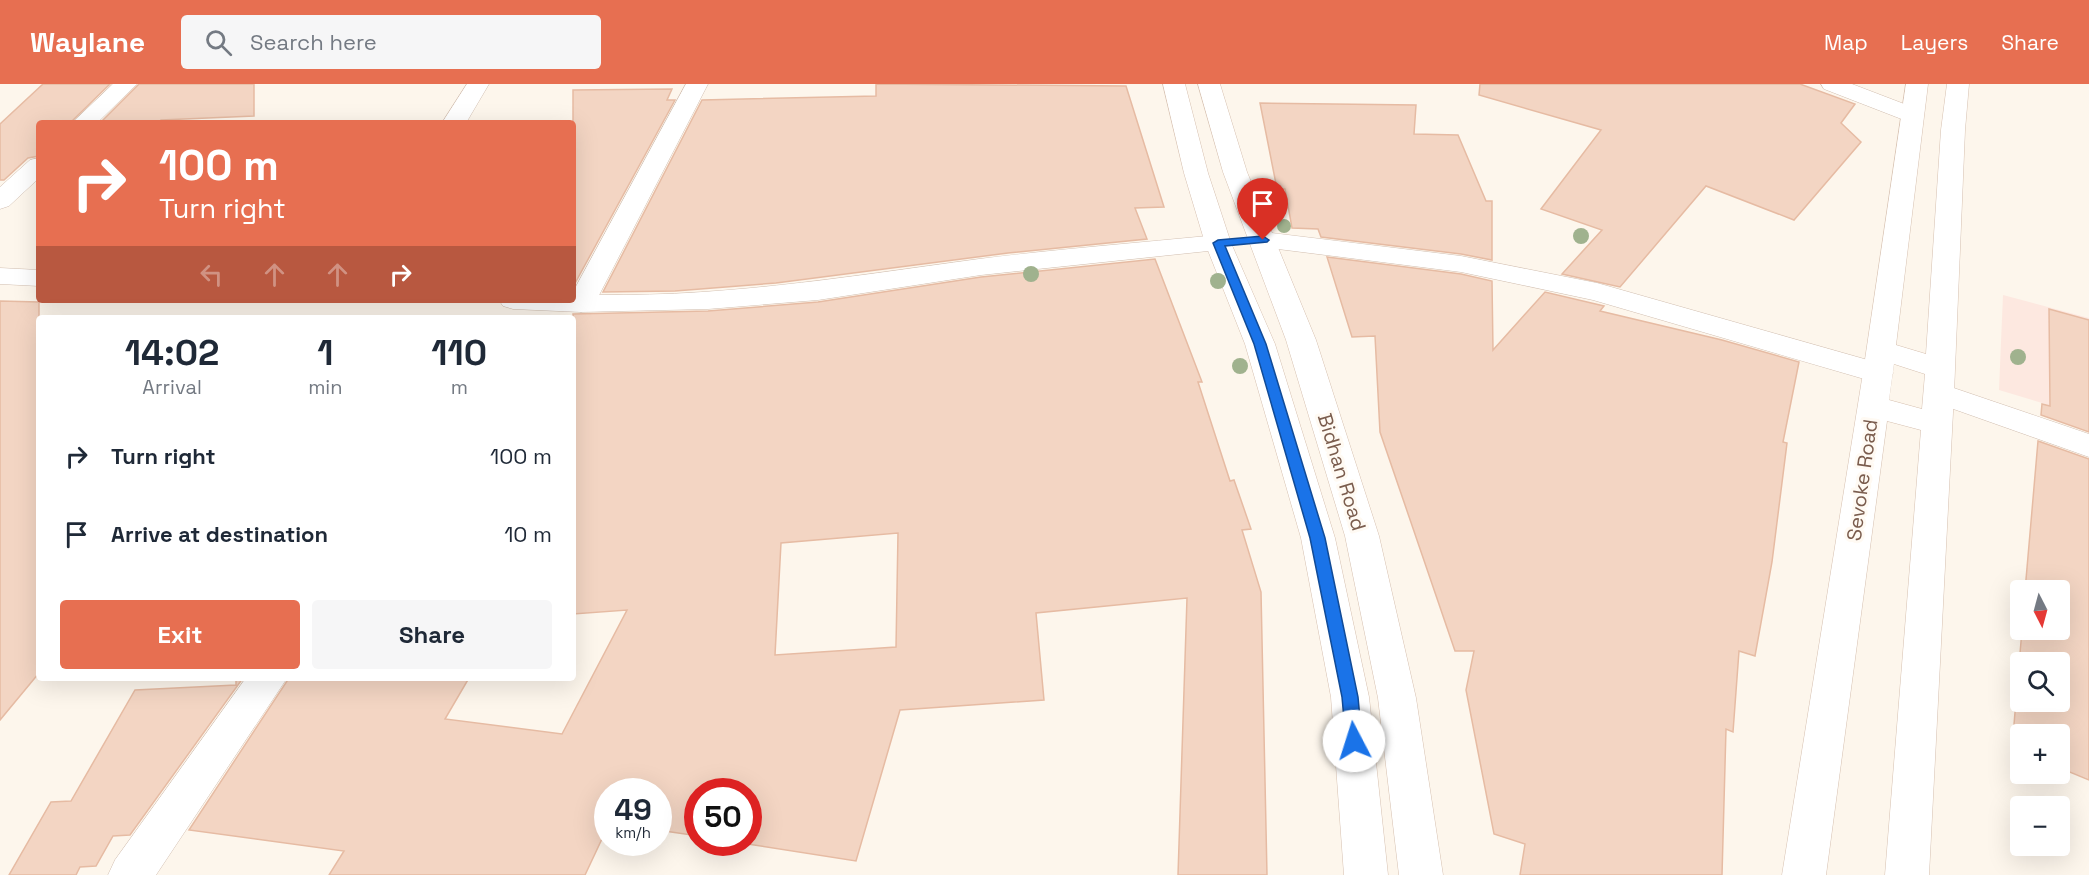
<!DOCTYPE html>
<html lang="en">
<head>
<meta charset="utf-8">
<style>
  body { margin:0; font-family:"Space Grotesk",sans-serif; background:#f6f6f7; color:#1f2937; height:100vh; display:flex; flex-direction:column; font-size:22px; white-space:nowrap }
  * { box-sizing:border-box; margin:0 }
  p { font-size:20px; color:#747a83 }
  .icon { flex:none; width:33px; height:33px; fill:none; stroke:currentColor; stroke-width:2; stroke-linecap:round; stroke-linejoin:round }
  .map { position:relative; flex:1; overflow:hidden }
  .details { position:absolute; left:36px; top:231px; width:540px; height:366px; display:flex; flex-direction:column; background:#fff; border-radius:6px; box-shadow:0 6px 24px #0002 }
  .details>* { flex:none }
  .hud { position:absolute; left:36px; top:36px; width:540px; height:183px; border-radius:6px; box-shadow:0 6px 24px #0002; background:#e76f51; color:#fff; overflow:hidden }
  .needle { width:39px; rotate:174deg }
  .fabs { position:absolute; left:2010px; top:496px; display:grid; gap:12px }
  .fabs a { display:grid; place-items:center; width:60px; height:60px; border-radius:6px; background:#fff; box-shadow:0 6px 24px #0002; font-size:30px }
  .speed { position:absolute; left:594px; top:694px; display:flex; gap:12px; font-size:30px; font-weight:700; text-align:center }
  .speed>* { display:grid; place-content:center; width:78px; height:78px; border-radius:50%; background:#fff; box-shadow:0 6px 24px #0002; line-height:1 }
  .speed small { font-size:15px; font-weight:400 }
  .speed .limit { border:9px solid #d22; background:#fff; color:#111 }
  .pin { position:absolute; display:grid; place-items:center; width:51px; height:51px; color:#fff; margin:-62px -26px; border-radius:50% 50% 50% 0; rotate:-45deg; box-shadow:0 0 6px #0007 }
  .pin .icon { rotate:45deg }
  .me { position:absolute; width:66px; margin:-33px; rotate:355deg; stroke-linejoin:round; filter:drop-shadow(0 0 4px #0008) }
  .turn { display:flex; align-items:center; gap:21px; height:126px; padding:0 24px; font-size:27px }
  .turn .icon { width:78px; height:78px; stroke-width:2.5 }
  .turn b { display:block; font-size:42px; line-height:51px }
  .lanes { display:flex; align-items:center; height:57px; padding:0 24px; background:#0003; justify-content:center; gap:30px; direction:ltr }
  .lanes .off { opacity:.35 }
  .eta { display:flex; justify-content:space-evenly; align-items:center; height:102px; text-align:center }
  .eta b { font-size:36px; font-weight:700; line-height:42px }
  .cta { display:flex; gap:12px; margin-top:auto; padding:12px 24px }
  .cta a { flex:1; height:69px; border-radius:6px; background:#e76f51; color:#fff; font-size:24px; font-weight:700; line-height:69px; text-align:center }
  .cta a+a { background:#f6f6f7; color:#1f2937 }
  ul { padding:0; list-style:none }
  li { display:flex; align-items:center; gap:18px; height:78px; padding:0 24px }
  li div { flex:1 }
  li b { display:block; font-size:22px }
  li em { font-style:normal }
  header { display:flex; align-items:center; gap:36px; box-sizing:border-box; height:84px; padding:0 30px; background:#e76f51; color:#fff }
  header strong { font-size:28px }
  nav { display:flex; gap:33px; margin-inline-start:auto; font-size:21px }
  .search { width:420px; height:54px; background:#f6f6f7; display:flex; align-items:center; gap:15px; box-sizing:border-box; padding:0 21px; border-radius:6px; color:#747a83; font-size:22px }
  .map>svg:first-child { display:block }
</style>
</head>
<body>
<header>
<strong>Waylane</strong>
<div class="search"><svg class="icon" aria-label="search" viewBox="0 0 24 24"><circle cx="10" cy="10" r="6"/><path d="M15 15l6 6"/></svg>Search here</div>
<nav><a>Map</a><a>Layers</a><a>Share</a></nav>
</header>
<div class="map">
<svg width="2089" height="791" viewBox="0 0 2089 791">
  <rect width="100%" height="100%" fill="#fdf6ec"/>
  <!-- commercial -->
  <polygon fill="#fde8e0" points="2003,211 2089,234 2089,333 1999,306"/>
  <!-- building -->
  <g fill="#f3d5c3" stroke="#e6bba3" stroke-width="1.5" fill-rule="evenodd">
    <polygon points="43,0 110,0 70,39 39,39 39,72 28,74 4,96 0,96 0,40"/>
    <polygon points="139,0 254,0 254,32 161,36 158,39 100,39"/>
    <polygon points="876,0 1126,2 1164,123 1135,124 1147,155 1008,169 776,199 675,207 603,208 702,16 876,12"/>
    <polygon points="1480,0 1800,0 1855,20 1841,39 1861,58 1794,136 1706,102 1620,203 1562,190 1602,146 1541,125 1601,46 1479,11"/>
    <polygon points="672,5 667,16 675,16 573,203 573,6"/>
    <polygon points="1260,19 1416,21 1414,50 1458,51 1486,117 1492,117 1492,176 1461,170 1321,153 1318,145 1292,144 1285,105 1277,105"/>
    <polygon points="1327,173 1461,190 1492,197 1493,266 1545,208 1604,222 1600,227 1722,256 1799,278 1783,358 1787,359 1772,478 1755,572 1739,567 1733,648 1726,645 1722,791 1520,791 1525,760 1494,750 1466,606 1474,567 1455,567 1380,348 1375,252 1352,253"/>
    <path d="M1155 175 1202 298H1198L1230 397 1234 396 1251 445 1242 446 1261 508 1267 791H1178L1187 514 1036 529 1044 616 900 626 856 777 741 759H748V708H698V752L658 746V708H608V742L585 791H329L344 767 189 746 289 594H469L445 635 562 650 627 526 573 530V230L708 227 818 218 981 193ZM898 449 896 563 775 571 781 459Z"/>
    <polygon points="0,217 39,218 39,589 0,636"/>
    <polygon points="2049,225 2089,236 2089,348 2041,331 2042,320 2050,322"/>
    <path d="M2038 357 2089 375V696L2060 684V651H2020V668L2012 664 2022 546H2060V507H2025ZM2020 579H2060V618H2020Z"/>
    <polygon points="236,594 243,594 130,751 113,752 96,782 80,783 76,791 9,791 51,718 71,717 135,606 236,601"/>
  </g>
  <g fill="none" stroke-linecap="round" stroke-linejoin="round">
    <defs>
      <g id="minor">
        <polygon points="113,0 137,0 97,39 72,39"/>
        <polygon points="467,0 489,0 466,39 442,39"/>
        <polygon points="686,0 708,0 595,219 591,225 581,228 571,225 567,219 569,216 573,216 573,208"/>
        <polygon points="1821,0 1852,0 1920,26 1924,31 1920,36 1912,38 1904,36 1824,5"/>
        <polygon points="39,74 39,94 9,122 0,125 0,103 30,76"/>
        <polygon points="1263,148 1461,172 1597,199 1889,282 1893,289 1889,296 1878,299 1593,216 1461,188 1254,162 1250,156 1254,150"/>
        <polygon points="1939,299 2089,350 2089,373 1928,316 1924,309 1928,302"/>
        <polygon points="246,594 287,594 156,791 108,791 115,776"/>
      </g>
      <g id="tertiary">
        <path d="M1218 151 1227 153 1231 159 1227 165 981 191 818 216 708 225 581 228 513 225 503 222 499 216H573V210C709 216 844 193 979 175 1058 165 1138 159 1218 151Z"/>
        <polygon points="0,184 39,186 39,202 0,200"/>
      </g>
      <g id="secondary">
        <polygon points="1163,0 1185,0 1208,89 1231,159 1275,260 1335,454 1369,613 1388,791 1344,791 1331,613 1301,454 1245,260 1205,159 1184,89"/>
        <polygon points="1198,0 1220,0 1247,88 1316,256 1379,452 1416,614 1443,791 1399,791 1378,614 1345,452 1286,256 1223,88"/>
        <path d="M1906 0H1928L1896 261 1926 270 1941 46 1947 0H1969L1965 46 1954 309 1929 791H1885L1921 346 1887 337 1826 791H1782L1863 289ZM1894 280 1925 290 1922 325 1889 316Z"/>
      </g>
    </defs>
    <!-- minor casing -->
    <use href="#minor" stroke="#d1beb0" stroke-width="1"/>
    <!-- tertiary casing -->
    <use href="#tertiary" stroke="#d1beb0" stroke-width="1"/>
    <!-- secondary casing -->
    <use href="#secondary" stroke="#d6c0b0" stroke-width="1"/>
    <!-- minor -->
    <use href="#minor" fill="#fff" fill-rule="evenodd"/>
    <!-- tertiary -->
    <use href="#tertiary" fill="#fff" fill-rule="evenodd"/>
    <!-- secondary -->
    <use href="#secondary" fill="#fff" fill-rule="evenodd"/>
  </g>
  <!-- trees -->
  <g fill="#a0b28e">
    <circle cx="1273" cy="112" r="7"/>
    <circle cx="1284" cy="142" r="7"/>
    <circle cx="1581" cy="152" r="8"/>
    <circle cx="1031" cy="190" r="8"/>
    <circle cx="1218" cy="197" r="8"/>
    <circle cx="2018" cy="273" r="8"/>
    <circle cx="1240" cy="282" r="8"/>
  </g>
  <!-- route -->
  <polygon fill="#1a73e8" stroke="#114b97" stroke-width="1.5" points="1263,152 1269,156 1267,158 1225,162 1266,260 1325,454 1358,613 1362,657 1360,663 1354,665 1348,663 1346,657 1342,613 1310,454 1254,260 1213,159 1218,156"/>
  <g text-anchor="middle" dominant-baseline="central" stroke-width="6" stroke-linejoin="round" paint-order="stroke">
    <!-- street labels -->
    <g font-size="20" fill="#7a5c4d" stroke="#fffaf3">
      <text transform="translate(1342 388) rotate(73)">Bidhan Road</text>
      <text transform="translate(1862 396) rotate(-82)">Sevoke Road</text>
    </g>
  </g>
</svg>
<div class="fabs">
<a><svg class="needle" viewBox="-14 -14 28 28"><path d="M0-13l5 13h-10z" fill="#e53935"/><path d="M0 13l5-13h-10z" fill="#747a83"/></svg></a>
<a><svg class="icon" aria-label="search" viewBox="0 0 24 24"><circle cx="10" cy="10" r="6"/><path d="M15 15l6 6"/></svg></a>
<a>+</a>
<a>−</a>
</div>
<div class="speed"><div>49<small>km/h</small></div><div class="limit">50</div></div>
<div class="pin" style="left:1263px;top:156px;background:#d93025"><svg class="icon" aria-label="arrive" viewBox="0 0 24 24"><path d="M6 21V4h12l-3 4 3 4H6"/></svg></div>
<svg class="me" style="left:1354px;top:657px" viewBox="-20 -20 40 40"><circle r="19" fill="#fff"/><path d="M0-13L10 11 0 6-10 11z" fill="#1a73e8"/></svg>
<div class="hud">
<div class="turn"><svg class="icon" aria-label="right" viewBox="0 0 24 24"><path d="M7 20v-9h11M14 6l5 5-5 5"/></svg><div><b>100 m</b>Turn right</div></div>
<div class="lanes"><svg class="icon off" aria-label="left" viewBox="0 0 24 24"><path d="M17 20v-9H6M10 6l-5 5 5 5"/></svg><svg class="icon off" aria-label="ahead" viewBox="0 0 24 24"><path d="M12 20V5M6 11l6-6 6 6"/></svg><svg class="icon off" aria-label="ahead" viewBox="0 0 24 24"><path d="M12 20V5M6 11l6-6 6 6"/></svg><svg class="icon" aria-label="right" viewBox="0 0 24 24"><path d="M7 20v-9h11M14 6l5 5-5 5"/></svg></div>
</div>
<section class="details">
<div class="eta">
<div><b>14:02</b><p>Arrival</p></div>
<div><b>1</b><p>min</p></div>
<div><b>110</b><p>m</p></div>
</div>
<ul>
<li><svg class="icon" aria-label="right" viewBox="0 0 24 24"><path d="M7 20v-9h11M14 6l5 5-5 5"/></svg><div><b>Turn right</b></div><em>100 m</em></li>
<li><svg class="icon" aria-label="arrive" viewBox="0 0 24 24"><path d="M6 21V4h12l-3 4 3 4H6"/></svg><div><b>Arrive at destination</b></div><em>10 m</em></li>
</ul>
<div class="cta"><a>Exit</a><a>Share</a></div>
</section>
</div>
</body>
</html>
